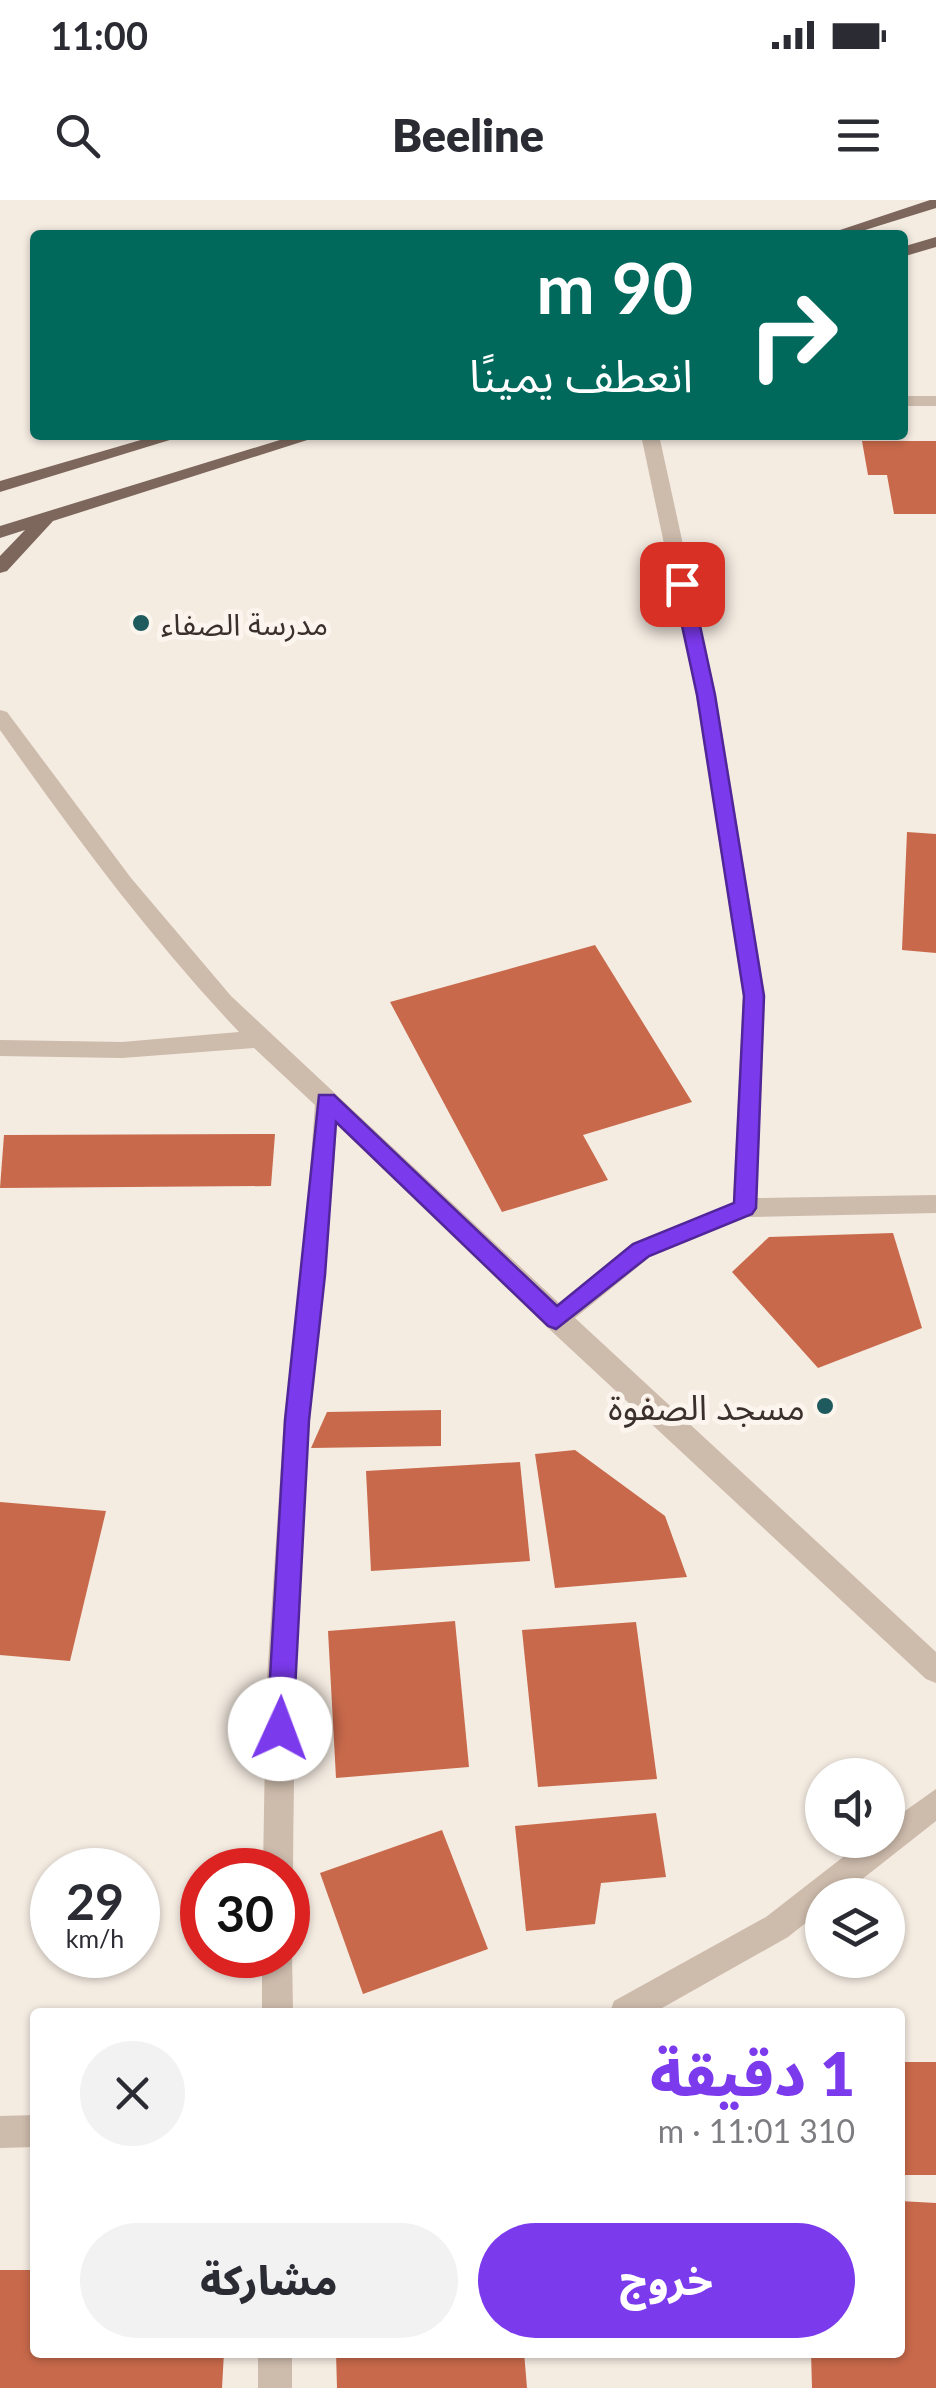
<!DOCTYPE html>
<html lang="ar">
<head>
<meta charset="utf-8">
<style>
  body { margin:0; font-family:Lato,"Noto Sans Arabic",sans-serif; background:#f2f2f3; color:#2b2b33; direction:rtl; height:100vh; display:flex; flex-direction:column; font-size:38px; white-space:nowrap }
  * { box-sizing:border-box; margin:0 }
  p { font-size:32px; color:#7c7c81 }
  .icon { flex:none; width:55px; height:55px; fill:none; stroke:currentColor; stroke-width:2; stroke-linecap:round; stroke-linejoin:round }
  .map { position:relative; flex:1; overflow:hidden; direction:ltr }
  .details { position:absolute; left:30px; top:1808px; width:875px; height:350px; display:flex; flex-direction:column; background:#fff; border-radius:10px; box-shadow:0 2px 8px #0004; direction:rtl }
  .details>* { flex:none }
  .hud { position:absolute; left:30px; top:30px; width:878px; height:210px; border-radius:10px; box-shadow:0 2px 8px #0004; direction:rtl; background:#00695c; color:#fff; overflow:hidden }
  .tools { position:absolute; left:805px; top:1558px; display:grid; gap:20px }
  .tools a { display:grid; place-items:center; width:100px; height:100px; border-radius:50%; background:#fff; box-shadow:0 2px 8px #0004; font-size:50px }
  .speed { position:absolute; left:30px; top:1648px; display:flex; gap:20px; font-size:50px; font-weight:700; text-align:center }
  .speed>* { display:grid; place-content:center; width:130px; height:130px; border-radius:50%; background:#fff; box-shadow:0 2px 8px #0004; line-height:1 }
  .speed small { font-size:25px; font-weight:400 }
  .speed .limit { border:15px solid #d22; background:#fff; color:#111 }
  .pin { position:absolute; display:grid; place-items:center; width:85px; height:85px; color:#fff; margin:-42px; border-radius:20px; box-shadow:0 5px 15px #0006 }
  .me { position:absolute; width:110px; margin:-55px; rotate:2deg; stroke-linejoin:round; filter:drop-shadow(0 0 8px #0008) }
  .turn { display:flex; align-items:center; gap:35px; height:210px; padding:0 50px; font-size:45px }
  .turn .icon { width:130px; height:130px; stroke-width:2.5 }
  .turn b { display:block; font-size:70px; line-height:85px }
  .round { display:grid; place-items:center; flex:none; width:105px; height:105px; border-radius:52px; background:#f2f2f3 }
  .headline { display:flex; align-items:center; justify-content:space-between; height:170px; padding:0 50px }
  h1 { font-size:60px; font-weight:800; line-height:75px; color:#7c3aed }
  .action { display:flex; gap:20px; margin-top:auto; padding:20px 50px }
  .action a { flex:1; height:115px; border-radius:60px; background:#7c3aed; color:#fff; font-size:40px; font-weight:800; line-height:115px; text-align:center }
  .action a+a { background:#f2f2f3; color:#2b2b33 }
  .status { display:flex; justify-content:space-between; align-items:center; height:70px; padding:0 50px; background:#fff; direction:ltr }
  .status svg { height:28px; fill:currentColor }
  header { display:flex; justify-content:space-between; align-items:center; height:130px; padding:0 50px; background:#fff; font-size:45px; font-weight:800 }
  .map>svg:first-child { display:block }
</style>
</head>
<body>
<div class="status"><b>11:00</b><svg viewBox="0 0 49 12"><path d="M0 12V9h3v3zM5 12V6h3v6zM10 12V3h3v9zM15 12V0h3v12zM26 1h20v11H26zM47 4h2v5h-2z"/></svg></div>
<header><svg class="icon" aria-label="menu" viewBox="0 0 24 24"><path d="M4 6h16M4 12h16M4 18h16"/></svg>Beeline<svg class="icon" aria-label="search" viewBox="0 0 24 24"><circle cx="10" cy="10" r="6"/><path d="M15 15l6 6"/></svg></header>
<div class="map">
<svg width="936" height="2188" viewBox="0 0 936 2188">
  <rect width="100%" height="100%" fill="#f4ebe1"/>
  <!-- building -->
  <g fill="#c8694b">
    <polygon points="862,241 936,241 936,314 894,314 887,275 868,275"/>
    <polygon points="907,632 936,634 936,753 902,750"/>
    <polygon points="595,745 692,902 583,935 608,980 502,1012 390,802"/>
    <polygon points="275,934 271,986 0,988 4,935"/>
    <polygon points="893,1033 922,1128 818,1168 732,1072 769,1037"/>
    <polygon points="441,1210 441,1246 311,1248 327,1212"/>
    <polygon points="575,1250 665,1316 687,1377 555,1388 535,1254"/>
    <polygon points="520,1262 530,1361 371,1371 366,1271"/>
    <polygon points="0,1302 106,1311 70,1461 0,1455"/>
    <polygon points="455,1421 469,1567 336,1578 328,1431"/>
    <polygon points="636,1422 657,1579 538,1587 522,1430"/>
    <polygon points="656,1613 666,1677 601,1683 595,1724 526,1731 515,1626"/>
    <polygon points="442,1630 488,1749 363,1794 320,1673"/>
    <rect x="900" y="1862" width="36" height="113"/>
    <polygon points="900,2001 936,2003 936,2188 812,2188 811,2152 900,2152"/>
    <polygon points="0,2070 35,2070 35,2152 224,2152 222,2188 0,2188"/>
    <polygon points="336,2152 524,2152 527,2188 337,2188"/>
  </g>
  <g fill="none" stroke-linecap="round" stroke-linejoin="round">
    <!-- minor -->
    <g fill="#cdbbac" fill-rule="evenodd">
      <rect x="902" y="196" width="34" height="10"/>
      <path d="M641 235H659L716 495 765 796 757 998 936 995V1013L747 1017 650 1057 575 1118 936 1452V1483L926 1479 547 1127 337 925C330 1024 318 1122 310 1221 298 1371 294 1520 293 1670L288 1680V1670H263L266 1494 284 1219 302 1075 315 905 254 848 122 858 0 856V840L122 842 239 832C151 739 74 635 0 530V510L7 512 131 678 231 796 559 1103 632 1043 733 1003 743 796 696 495Z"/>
      <polygon points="936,1589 936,1621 842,1695 822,1695 822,1710 788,1737 655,1812 610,1812 614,1801 766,1717 865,1640 888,1640 888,1623"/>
      <polygon points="288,1744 292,1755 293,1812 262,1812 262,1755 288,1755"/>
      <polygon points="35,1915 35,1947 0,1948 0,1916"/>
      <rect x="258" y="2152" width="34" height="36"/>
    </g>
    <!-- major -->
    <g fill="#7d675c" fill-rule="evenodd">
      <polygon points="930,0 936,0 936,8 849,35 825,35"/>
      <polygon points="936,37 936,47 902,57 902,47"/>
      <polygon points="158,235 186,235 0,292 0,281"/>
      <polygon points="296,235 323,235 53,321 7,371 0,373 0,356 25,330 0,338 0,326"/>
    </g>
  </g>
  <!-- route -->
  <polygon fill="#7c3aed" stroke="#51269a" stroke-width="2.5" points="682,378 691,384 715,495 764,796 756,1008 752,1014 649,1056 556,1129 548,1126 336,922 325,1075 309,1220 293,1529 289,1537 280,1541 271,1537 267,1529 285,1220 319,895 334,895 557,1106 633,1044 734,1003 744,796 697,495 673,384"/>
  <!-- markers -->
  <g fill="#1f5a5e" stroke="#fbf5ee" stroke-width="4">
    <circle cx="141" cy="423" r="10"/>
    <circle cx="825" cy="1206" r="10"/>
  </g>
  <g text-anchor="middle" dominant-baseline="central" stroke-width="10" stroke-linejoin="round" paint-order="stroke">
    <!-- far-poi labels -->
    <g font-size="30" fill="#3b302b" stroke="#fbf5ee" text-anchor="start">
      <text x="161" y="423">مدرسة الصفاء</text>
    </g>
    <!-- poi labels -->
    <g font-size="35" fill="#3b302b" stroke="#fbf5ee" text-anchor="end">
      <text x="805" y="1206">مسجد الصفوة</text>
    </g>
  </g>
</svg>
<div class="tools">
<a><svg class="icon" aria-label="sound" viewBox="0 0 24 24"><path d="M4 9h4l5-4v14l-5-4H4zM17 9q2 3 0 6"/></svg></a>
<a><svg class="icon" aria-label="layers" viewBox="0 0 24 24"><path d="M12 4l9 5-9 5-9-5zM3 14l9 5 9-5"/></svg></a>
</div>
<div class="speed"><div>29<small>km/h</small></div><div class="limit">30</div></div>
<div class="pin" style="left:682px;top:384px;background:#d93025"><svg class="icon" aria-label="arrive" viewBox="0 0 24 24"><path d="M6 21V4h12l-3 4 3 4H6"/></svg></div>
<svg class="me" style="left:280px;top:1529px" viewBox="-20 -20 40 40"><circle r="19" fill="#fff"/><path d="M0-13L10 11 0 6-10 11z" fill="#7c3aed"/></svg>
<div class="hud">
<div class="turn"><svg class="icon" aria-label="right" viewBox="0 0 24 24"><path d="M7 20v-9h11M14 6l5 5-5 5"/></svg><div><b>90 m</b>انعطف يمينًا</div></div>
</div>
<section class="details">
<div class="headline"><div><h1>1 دقيقة</h1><p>310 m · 11:01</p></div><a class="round"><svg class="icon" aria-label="close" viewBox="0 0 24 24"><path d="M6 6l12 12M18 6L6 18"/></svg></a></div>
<div class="action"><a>خروج</a><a>مشاركة</a></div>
</section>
</div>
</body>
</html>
